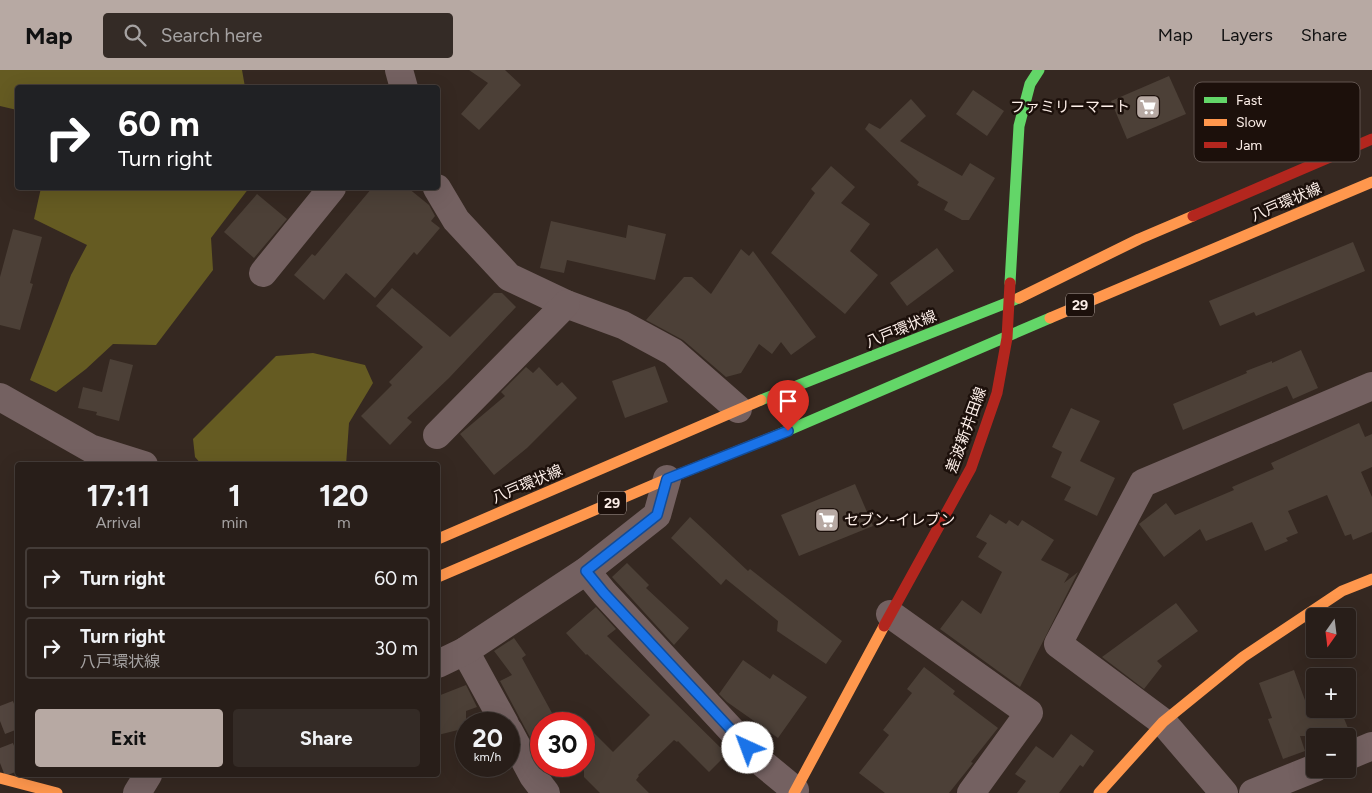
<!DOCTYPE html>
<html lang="en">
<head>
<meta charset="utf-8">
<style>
  body { margin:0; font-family:Figtree,"Noto Sans JP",sans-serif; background:#342b26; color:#f1f3f6; height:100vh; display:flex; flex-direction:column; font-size:19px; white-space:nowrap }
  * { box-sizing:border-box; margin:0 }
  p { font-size:16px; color:#a5a2a2 }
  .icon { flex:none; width:28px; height:28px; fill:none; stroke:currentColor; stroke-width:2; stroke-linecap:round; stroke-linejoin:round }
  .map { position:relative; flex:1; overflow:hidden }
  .panel { position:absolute; left:15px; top:392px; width:425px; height:315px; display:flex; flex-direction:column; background:#281e19; border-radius:5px; box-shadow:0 5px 20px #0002,0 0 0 1px #443c38 }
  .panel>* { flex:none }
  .hud { position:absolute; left:15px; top:15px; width:425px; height:105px; border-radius:5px; box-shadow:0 5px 20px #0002,0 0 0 1px #443c38; background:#202124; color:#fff; overflow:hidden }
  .needle { width:32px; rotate:194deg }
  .controls { position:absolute; left:1306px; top:538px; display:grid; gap:10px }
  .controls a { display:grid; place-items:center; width:50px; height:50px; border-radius:5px; background:#281e19; box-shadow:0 5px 20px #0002,0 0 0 1px #443c38; font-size:25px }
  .speed { position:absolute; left:455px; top:642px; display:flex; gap:10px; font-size:25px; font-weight:700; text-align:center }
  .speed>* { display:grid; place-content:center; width:65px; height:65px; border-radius:50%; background:#281e19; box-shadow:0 5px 20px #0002,0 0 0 1px #443c38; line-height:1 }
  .speed small { font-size:12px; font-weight:400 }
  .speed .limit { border:8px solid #d22; background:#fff; color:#111 }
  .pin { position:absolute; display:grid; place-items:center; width:42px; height:42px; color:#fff; margin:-51px -21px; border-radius:50% 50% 50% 0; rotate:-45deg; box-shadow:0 0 5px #0007 }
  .pin .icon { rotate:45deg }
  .me { position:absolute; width:55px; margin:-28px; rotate:317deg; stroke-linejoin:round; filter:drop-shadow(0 0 4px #0008) }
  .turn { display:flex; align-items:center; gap:18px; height:105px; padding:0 20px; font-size:22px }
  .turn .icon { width:65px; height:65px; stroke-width:2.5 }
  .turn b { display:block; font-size:35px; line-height:42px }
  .eta { display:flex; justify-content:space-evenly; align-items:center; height:85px; text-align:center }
  .eta b { font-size:30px; font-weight:700; line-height:35px }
  .cta { display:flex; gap:10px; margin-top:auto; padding:10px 20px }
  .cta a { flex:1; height:58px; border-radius:5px; background:#b7a9a3; color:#111; font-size:20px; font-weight:700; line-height:58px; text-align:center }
  .cta a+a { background:#342b26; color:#f1f3f6 }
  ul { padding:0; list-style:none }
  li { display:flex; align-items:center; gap:15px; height:62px; margin:0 10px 8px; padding:0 10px; border:2px solid #443c38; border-radius:5px }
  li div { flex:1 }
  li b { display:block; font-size:19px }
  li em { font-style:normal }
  header { display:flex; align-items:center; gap:30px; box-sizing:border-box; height:70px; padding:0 25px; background:#b7a9a3; color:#111 }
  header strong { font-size:24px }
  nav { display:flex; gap:28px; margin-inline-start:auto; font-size:18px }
  .search { width:350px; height:45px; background:#342b26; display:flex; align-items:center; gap:12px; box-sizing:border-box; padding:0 18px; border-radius:5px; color:#a5a2a2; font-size:19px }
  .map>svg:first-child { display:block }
</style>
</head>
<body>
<header>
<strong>Map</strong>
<div class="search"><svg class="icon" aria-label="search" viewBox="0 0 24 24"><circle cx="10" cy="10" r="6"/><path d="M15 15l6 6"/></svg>Search here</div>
<nav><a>Map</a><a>Layers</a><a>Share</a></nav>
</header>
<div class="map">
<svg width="1372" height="723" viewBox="0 0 1372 723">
  <rect width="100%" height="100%" fill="#352821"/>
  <!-- forest -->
  <g fill="#655b22">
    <polygon points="0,0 242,0 245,17 18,18 17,40 0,36"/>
    <polygon points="41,118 249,118 211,168 213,200 156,275 113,274 86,299 56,322 30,310 71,205 87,175 34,149"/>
    <polygon points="313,283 365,295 373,313 349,353 346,395 202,395 195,387 193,369 276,286"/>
  </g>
  <!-- building -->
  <g fill="#4c4037">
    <polygon points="469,0 505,0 521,15 479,60 461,44 488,13"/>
    <polygon points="1169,6 1186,44 1127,69 1111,31"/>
    <polygon points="973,20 1004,41 987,66 956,44"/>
    <polygon points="911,29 926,46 900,71 962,106 970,93 995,108 969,150 962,150 944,140 948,132 917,115 919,112 865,59 869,53 880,59"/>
    <polygon points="831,96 855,117 841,133 870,154 850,181 878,205 845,244 771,183 815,123 811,119"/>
    <polygon points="372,118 408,118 429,135 435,146 431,151 440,158 417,185 414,182 375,228 346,203 324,230 294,205 312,184 315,186"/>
    <polygon points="257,124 287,149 254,188 224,162"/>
    <polygon points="551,151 626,168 628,155 666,164 655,210 567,190 564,203 540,198"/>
    <polygon points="13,159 42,167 30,213 33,214 20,260 0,255 0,207"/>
    <polygon points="1353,172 1365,201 1256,246 1254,242 1220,256 1209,231"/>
    <polygon points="937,178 954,201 907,236 890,213"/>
    <polygon points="741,179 749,186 753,181 816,267 791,285 781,272 772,284 759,274 741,303 726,307 683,270 646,250 684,207 692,207 711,224"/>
    <polygon points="392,218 450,267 494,223 502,223 516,237 449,308 407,348 412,352 390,375 361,346 392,315 389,312 423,277 376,236"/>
    <polygon points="1301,280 1318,318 1293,329 1287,316 1183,360 1173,334 1247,303 1246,301 1272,291 1272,293"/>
    <polygon points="110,289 133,295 119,351 96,345 97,342 78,338 83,317 102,322"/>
    <polygon points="655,296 668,332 625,348 612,311"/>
    <polygon points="526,297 533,303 539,297 557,316 562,312 577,328 527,378 494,405 460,364 505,326 501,322"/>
    <polygon points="1071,338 1100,351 1080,391 1115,408 1097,446 1064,430 1071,417 1051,407 1062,382 1052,377"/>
    <polygon points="1359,353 1365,367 1372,364 1372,397 1361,402 1372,427 1372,462 1353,470 1351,464 1345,466 1327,425 1288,441 1298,463 1286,468 1288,471 1265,481 1252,452 1206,471 1200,459 1164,487 1139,454 1166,433 1175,445 1234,420 1232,417 1274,399 1271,393"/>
    <polygon points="855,414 873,456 799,486 781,445"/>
    <polygon points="990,444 1006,454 1009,450 1018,456 1022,450 1054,470 1041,490 1069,504 1064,513 1078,502 1020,617 940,559 962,530 981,544 1002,502 978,487 987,473 976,467"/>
    <polygon points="690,447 748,501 750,499 842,571 826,594 777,561 778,551 726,509 721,515 671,468"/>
    <polygon points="627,493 649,515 646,518 689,558 674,575 612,507"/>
    <polygon points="1176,533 1198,561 1157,591 1162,596 1144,619 1102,587"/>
    <polygon points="596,537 616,559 607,566 727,684 709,702 678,671 677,672 674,670 638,705 639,706 636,710 649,723 600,723 584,707 584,653 613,682 650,645 587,584 586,585 566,563"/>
    <polygon points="514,568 526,585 522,588 558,654 541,654 541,688 500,611 512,605 494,581"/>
    <polygon points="743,590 770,609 773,604 807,627 778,668 727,632 719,624"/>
    <polygon points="924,597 955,621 953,624 998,658 971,692 973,693 949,723 885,723 859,703 889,665 883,660 912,623 907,619"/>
    <polygon points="1294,600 1306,633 1315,629 1315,639 1340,639 1348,658 1325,666 1300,666 1305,681 1283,689 1268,649 1272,648 1259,613"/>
    <polygon points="466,615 477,637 466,641 466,658 438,665 438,626"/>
    <polygon points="1071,664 1094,681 1083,697 1080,695 1059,723 1017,723 1026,711 1015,704 1036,676 1053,688"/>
  </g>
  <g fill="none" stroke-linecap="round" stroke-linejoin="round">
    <!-- primary-tunnel -->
    <g stroke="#53463f" stroke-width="28" stroke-dasharray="28 14" stroke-linecap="butt">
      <polyline points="0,651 18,644"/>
      <polyline points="0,693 18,686"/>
    </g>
    <!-- street -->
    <g stroke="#746161" stroke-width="28">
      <polyline points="399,0 404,18"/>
      <polyline points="437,118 456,150 509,207 566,234 623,255 673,282 738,339"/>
      <polyline points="263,203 332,118"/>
      <polyline points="0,327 90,378 144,395"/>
      <polyline points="437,365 566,234"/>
      <polyline points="586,501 604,523 761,692 795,720"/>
      <polyline points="890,544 1029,643 971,723"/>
      <polyline points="465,581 505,654"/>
      <polyline points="438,594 465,581 586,501 657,445 667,409"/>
      <polyline points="509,661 533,706 546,723"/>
      <polyline points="1348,686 1372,676"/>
      <polyline points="137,723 148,705"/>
      <polyline points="1224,723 1163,652 1058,574 1143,413 1372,316"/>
      <polyline points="1253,723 1315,698"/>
    </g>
    <!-- fast -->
    <g stroke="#63d668" stroke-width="11">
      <polyline points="1010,213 1019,56 1030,14 1039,0"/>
      <polyline points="761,330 1019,228"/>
      <polyline points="775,366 1050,248"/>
    </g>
    <!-- slow -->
    <g stroke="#ff974d" stroke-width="11">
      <polyline points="1019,228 1139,169 1193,146"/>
      <polyline points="1050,248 1372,112"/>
      <polyline points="438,469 761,330"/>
      <polyline points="438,507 667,409 775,366"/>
      <polyline points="0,708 57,723"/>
      <polyline points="794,723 884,556"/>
      <polyline points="1099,723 1163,652 1243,587 1342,521 1372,509"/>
    </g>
    <!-- jam -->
    <g stroke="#b3261e" stroke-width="11">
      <polyline points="1193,146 1372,69"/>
      <polyline points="884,556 971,398 997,323 1007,268 1010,213"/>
    </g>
  </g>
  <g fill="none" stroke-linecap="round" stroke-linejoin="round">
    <defs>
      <polyline id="route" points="748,678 604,523 586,501 657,445 667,409 788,361"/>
    </defs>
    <!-- route casing -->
    <use href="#route" stroke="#114b97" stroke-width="12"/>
    <!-- route -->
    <use href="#route" stroke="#1a73e8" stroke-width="9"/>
  </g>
  <!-- icons -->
  <defs>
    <symbol id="supermarket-square" viewBox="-11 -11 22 22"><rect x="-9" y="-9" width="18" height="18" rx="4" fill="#b7a9a3" stroke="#1c100b"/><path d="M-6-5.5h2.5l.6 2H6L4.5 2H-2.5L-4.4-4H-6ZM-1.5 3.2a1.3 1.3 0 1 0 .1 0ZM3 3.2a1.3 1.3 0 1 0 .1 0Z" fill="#fff"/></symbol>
  </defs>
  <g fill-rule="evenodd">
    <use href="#supermarket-square" x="1134" y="23" width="28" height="28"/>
    <use href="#supermarket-square" x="813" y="436" width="28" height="28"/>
  </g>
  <g text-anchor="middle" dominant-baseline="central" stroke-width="5" stroke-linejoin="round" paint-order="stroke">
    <!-- shield labels -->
    <g fill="#1c100b" stroke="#baaca6" stroke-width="1">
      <rect x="1066" y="223.5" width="28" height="23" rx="4"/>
      <rect x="598" y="421.5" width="28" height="23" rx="4"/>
    </g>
    <g font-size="14" font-weight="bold" fill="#fdefe9">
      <text x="1080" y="235">29</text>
      <text x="612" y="433">29</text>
    </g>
    <!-- poi labels -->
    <g font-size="15" fill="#fdefe9" stroke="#1c100b" text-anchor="end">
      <text x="1130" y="37">ファミリーマート</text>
      <text x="844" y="450" text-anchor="start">セブン-イレブン</text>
    </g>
    <!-- street labels -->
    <g font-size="15" fill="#fdefe9" stroke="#1c100b">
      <text transform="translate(1286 132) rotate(-23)">八戸環状線</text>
      <text transform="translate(901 259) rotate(-22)">八戸環状線</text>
      <text transform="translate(966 360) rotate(-70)">差波新井田線</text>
      <text transform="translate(527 414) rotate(-23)">八戸環状線</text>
    </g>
  </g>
  <!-- legend -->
  <rect x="1194" y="12" width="166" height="80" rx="8" fill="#1c100b" stroke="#60534e" stroke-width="1"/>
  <rect x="1204" y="27" width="23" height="6" fill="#63d668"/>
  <rect x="1204" y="49" width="23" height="7" fill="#ff974d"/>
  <rect x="1204" y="72" width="23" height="6" fill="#b3261e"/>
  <g font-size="14" fill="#fdefe9">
    <text x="1236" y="35">Fast</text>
    <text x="1236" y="57">Slow</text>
    <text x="1236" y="80">Jam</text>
  </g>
</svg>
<div class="controls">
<a><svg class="needle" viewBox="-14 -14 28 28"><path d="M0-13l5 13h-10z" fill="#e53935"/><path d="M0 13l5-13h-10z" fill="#a5a2a2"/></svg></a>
<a>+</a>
<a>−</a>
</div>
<div class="speed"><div>20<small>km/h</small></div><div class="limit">30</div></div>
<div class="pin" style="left:788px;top:361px;background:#d93025"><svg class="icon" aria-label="arrive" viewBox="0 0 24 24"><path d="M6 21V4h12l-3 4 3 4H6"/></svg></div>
<svg class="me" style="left:748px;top:678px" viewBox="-20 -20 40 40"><circle r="19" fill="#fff"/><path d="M0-13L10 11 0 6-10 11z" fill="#1a73e8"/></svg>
<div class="hud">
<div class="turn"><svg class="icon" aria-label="right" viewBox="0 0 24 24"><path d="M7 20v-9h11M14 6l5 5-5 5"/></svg><div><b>60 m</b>Turn right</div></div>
</div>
<section class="panel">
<div class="eta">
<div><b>17:11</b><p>Arrival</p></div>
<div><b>1</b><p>min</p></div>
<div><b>120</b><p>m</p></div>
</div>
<ul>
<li><svg class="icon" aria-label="right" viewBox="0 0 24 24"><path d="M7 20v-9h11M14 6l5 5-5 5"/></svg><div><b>Turn right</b></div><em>60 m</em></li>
<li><svg class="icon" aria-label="right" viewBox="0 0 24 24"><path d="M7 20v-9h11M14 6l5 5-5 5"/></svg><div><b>Turn right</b><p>八戸環状線</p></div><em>30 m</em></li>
</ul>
<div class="cta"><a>Exit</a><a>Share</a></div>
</section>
</div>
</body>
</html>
